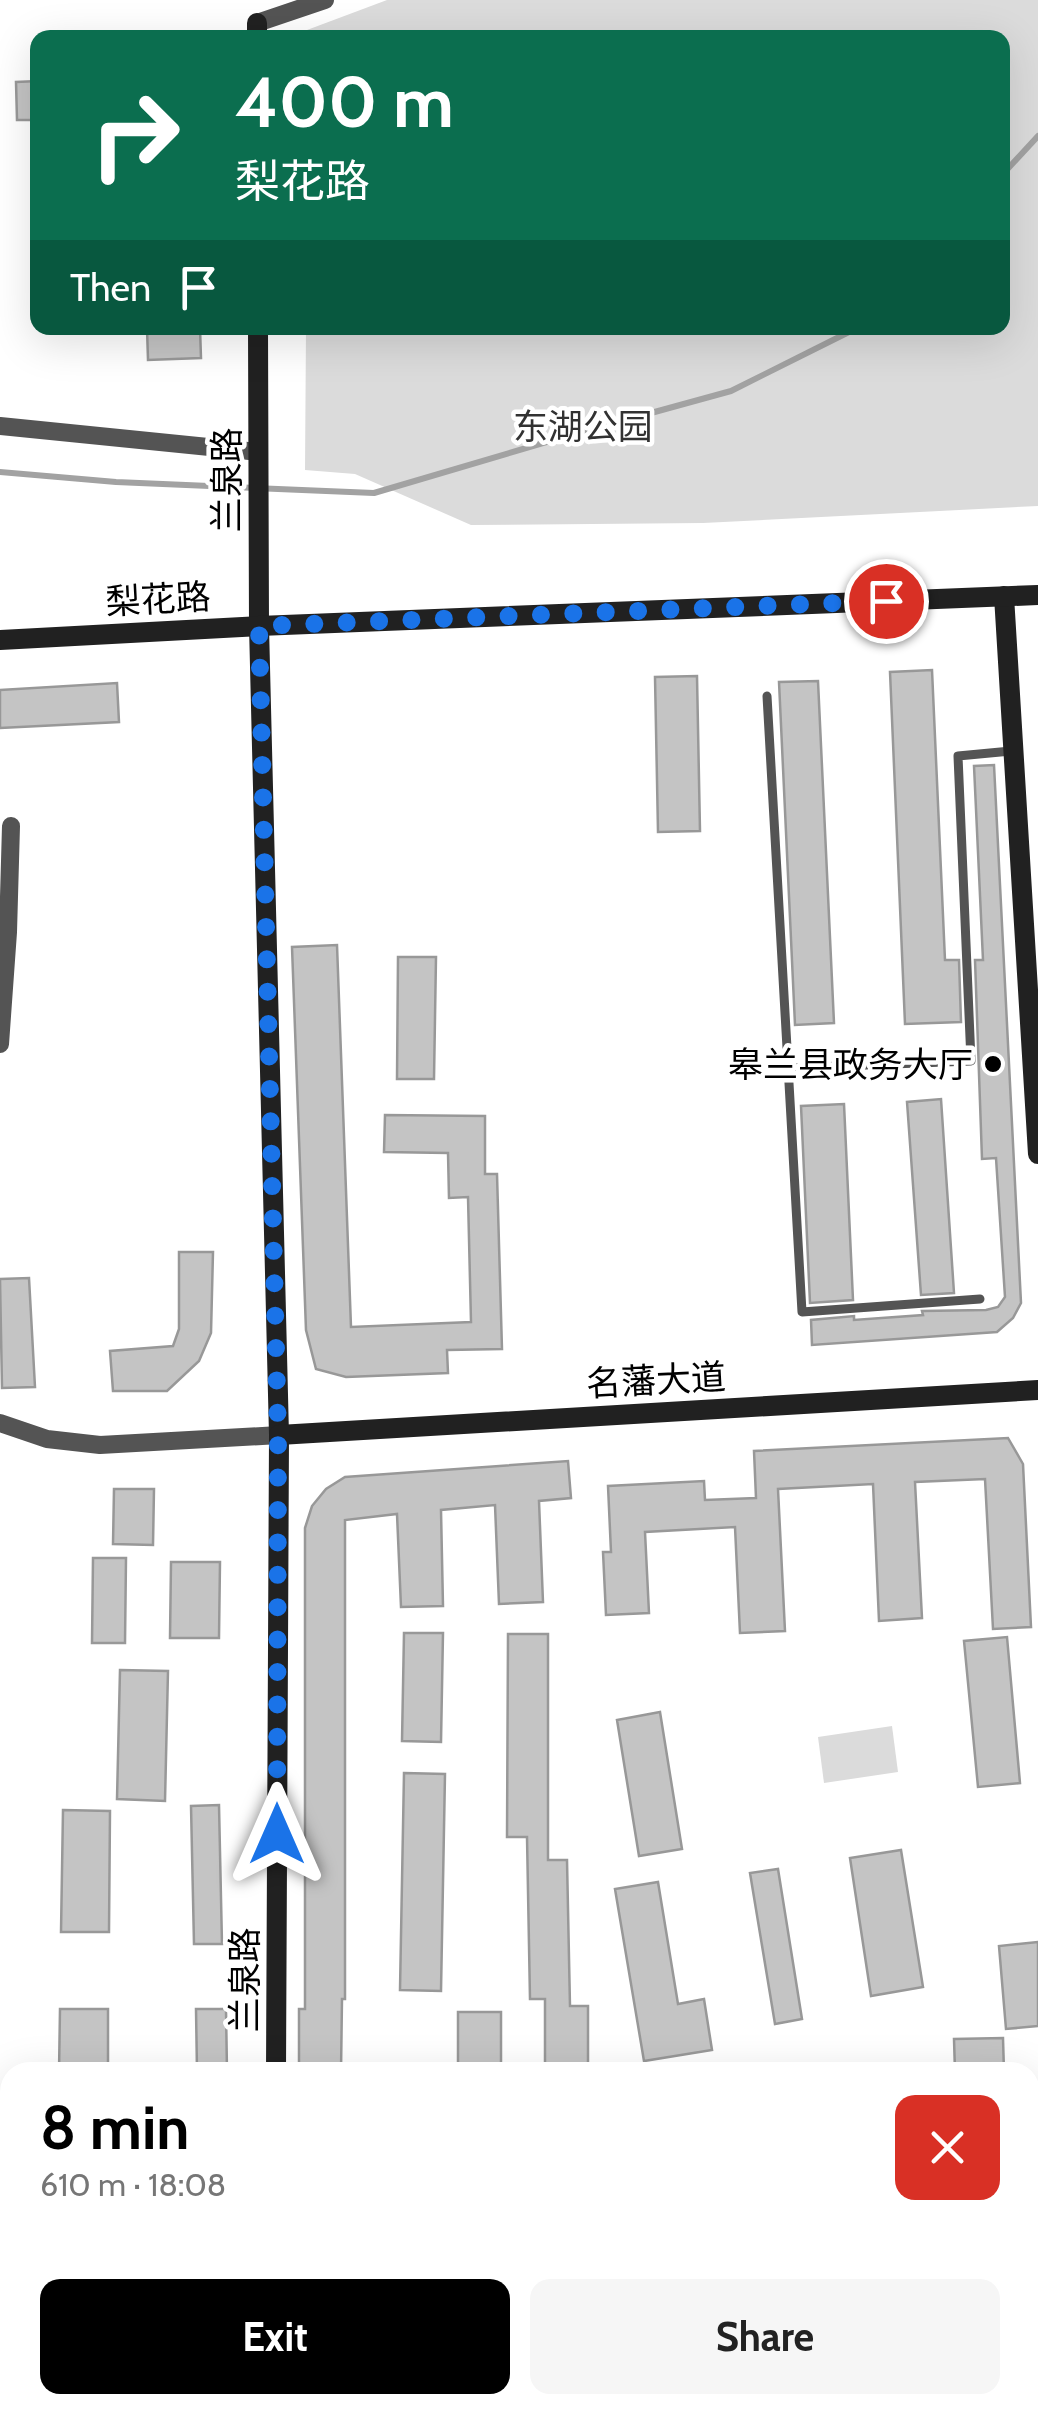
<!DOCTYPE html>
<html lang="en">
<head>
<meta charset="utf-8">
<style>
  body { margin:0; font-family:Cabin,"Noto Sans SC",sans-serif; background:#f6f6f6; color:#222; height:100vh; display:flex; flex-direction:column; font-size:38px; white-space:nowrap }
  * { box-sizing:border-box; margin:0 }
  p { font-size:32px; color:#767676 }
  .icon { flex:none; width:55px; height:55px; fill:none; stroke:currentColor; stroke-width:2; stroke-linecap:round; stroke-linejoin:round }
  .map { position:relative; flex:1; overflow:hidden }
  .details { position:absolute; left:0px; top:2062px; width:1040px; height:352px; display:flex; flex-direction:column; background:#fff; border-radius:30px 30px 0 0; box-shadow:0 10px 40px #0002 }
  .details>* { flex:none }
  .banner { position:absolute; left:30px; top:30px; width:980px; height:305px; border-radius:20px; box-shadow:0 10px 40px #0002; background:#0b6e4f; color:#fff; overflow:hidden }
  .pin { position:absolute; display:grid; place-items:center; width:85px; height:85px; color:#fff; margin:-42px; border:5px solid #fff; border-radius:50%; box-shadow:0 2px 10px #0007 }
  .me { position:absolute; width:110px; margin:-55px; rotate:0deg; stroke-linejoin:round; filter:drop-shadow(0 0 8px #0008) }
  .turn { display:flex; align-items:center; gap:35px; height:210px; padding:0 40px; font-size:45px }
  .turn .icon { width:130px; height:130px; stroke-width:2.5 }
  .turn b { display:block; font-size:70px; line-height:85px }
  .then { display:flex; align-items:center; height:95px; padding:0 40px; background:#0003; gap:20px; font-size:38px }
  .round { display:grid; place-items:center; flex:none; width:105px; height:105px; border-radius:20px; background:#f6f6f6 }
  .summary { display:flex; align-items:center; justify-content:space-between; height:170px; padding:0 40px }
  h1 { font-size:60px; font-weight:700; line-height:75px; color:#000 }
  .button { display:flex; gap:20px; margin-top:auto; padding:20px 40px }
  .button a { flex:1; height:115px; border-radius:20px; background:#000; color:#fff; font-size:40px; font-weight:700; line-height:115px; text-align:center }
  .button a+a { background:#f6f6f6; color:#222 }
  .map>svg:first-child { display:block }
</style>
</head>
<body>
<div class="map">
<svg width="1038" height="2414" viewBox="0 0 1038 2414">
  <rect width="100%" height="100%" fill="#fff"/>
  <!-- green -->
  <g fill="#dbdbdb">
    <polygon points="387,0 1038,0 1038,506 703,523 471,525 355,474 305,470 306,328 1002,328 1002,38 307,37 307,30"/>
    <polygon points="892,1726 898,1772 824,1783 818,1737"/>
  </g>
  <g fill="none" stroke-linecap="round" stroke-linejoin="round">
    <!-- stream -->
    <g stroke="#a2a2a2" stroke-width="6">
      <polyline points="1002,175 1038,136"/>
      <polyline points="0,472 116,482 374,493 560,438 731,391 857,328"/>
    </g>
  </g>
  <!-- building -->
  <g fill="#c4c4c4" stroke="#989898" stroke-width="2.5">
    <polygon points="38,81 38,120 17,120 16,82"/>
    <polygon points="147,328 200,328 201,358 148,360"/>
    <polygon points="932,670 945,960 959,960 961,1022 905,1024 890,672"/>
    <polygon points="697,676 700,831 658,832 655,677"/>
    <polygon points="818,681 834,1023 795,1025 779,682"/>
    <polygon points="117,683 119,722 0,728 0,690"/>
    <polygon points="994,765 1021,1303 1013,1318 997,1332 812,1345 811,1320 854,1316 854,1320 923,1315 922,1311 986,1310 998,1307 1005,1297 996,1158 982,1159 975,960 983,960 974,766"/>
    <polygon points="337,945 351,1327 471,1322 468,1197 449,1198 448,1153 384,1152 385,1115 485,1116 485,1174 497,1174 502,1349 447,1350 448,1373 346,1377 316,1369 306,1330 292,947"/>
    <polygon points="398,957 436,957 434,1079 397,1079"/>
    <polygon points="941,1099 954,1293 921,1295 907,1102"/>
    <polygon points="844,1104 853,1300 810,1303 801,1106"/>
    <polygon points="179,1252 213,1252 211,1333 199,1361 167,1391 113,1391 110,1351 173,1346 179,1329"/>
    <polygon points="29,1278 35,1387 2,1388 0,1279"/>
    <polygon points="1008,1438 1023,1464 1031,1627 993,1629 985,1479 915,1482 922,1618 879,1621 873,1484 778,1489 785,1631 740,1633 735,1527 645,1532 649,1613 606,1615 603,1552 611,1552 608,1486 704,1481 705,1500 756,1498 754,1451"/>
    <polygon points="568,1461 571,1498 539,1501 543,1602 499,1604 495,1505 441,1510 443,1606 401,1607 397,1514 345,1520 345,1999 342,1999 341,2072 299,2072 299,2009 305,2009 305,1528 312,1506 326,1489 345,1477"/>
    <polygon points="114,1489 154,1489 153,1545 113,1544"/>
    <polygon points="93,1558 126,1558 125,1643 92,1643"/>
    <polygon points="171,1562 220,1562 219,1638 170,1638"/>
    <polygon points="404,1633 443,1633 441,1742 402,1741"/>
    <polygon points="508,1634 548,1634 548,1860 567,1860 570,2006 588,2006 588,2064 545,2063 545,1999 530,1999 527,1837 507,1837"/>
    <polygon points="1007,1637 1020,1783 978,1787 964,1641"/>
    <polygon points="120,1670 168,1671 165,1801 117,1799"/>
    <polygon points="660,1712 682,1849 639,1856 617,1720"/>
    <polygon points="404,1773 445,1774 441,1991 400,1990"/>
    <polygon points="219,1805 222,1944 194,1944 191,1806"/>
    <polygon points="63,1810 110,1811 109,1932 61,1932"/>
    <polygon points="901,1850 923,1987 871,1996 850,1858"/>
    <polygon points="778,1869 802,2019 775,2024 750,1873"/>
    <polygon points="658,1882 678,2004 704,1999 712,2050 644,2061 615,1889"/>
    <polygon points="1038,1942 1038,2026 1006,2029 999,1946"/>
    <polygon points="60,2009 108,2009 108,2072 59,2072"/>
    <polygon points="196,2009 226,2009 227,2072 197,2072"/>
    <rect x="458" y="2012" width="43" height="58"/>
    <polygon points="1003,2038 1004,2072 955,2072 954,2039"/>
  </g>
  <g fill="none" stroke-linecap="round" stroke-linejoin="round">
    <defs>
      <g id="primary">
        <polyline points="1030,2225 1038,2225"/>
        <polyline points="0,2253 10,2253"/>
      </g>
    </defs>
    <!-- primary casing -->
    <use href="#primary" stroke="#dbdbdb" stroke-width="28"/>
    <!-- lane -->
    <g stroke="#545454" stroke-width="9">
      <polyline points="767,696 802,1312 980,1299"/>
      <polyline points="787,1068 971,1061 958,756 1011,751"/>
    </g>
    <!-- street -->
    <g stroke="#545454" stroke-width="18">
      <polyline points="257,23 325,0"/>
      <polyline points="0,426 258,452"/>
      <polyline points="0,1044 8,932 11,826"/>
      <polyline points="0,1423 47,1439 100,1445 279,1435"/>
      <polyline points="360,2405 360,2414"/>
      <polyline points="933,2405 934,2414"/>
    </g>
    <!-- secondary -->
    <g stroke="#212121" stroke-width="20">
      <polyline points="257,23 257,38"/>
      <polyline points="258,328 259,626 279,1435 276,2072"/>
      <polyline points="1004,596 1038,1154"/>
      <polyline points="0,640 259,626 1038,595"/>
      <polyline points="279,1435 1038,1390"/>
    </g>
    <!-- primary -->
    <use href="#primary" stroke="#000" stroke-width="25"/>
  </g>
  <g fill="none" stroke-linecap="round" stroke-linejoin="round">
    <!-- route -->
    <polyline stroke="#1a73e8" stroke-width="18" stroke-dasharray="0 32.4" points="277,1834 278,1435 259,626 886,601"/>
  </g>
  <!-- markers -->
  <circle fill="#000" stroke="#fff" stroke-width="4" cx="993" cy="1064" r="10"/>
  <g text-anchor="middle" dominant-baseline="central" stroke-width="9" stroke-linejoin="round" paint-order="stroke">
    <!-- park labels -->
    <g font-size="35" fill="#323232" stroke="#fff">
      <text x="583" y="426">东湖公园</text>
    </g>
    <!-- street labels -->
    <g font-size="35" fill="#000" stroke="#fff">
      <text transform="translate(226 480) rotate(-90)">兰泉路</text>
      <text transform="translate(158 599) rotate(-3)">梨花路</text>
      <text transform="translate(656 1380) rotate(-3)">名藩大道</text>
      <text transform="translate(244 1980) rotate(-90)">兰泉路</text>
    </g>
    <!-- poi labels -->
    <g font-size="35" fill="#000" stroke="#fff" text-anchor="end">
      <text x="973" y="1064">皋兰县政务大厅</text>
    </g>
  </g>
</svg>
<div class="pin" style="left:886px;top:601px;background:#d93025"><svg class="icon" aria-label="arrive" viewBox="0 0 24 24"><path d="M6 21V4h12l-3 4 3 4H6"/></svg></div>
<svg class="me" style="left:277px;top:1834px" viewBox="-20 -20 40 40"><path d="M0-17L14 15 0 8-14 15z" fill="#1a73e8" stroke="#fff" stroke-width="4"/></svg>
<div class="banner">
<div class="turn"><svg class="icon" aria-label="right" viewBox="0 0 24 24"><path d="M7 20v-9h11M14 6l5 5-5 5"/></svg><div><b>400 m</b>梨花路</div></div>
<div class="then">Then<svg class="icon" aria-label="arrive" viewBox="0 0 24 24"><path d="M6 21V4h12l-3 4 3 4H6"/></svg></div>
</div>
<section class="details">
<div class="summary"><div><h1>8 min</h1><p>610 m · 18:08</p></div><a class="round" style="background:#d93025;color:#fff"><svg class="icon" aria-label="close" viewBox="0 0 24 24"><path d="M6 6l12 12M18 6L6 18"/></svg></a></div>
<div class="button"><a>Exit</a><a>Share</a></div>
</section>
</div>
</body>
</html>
